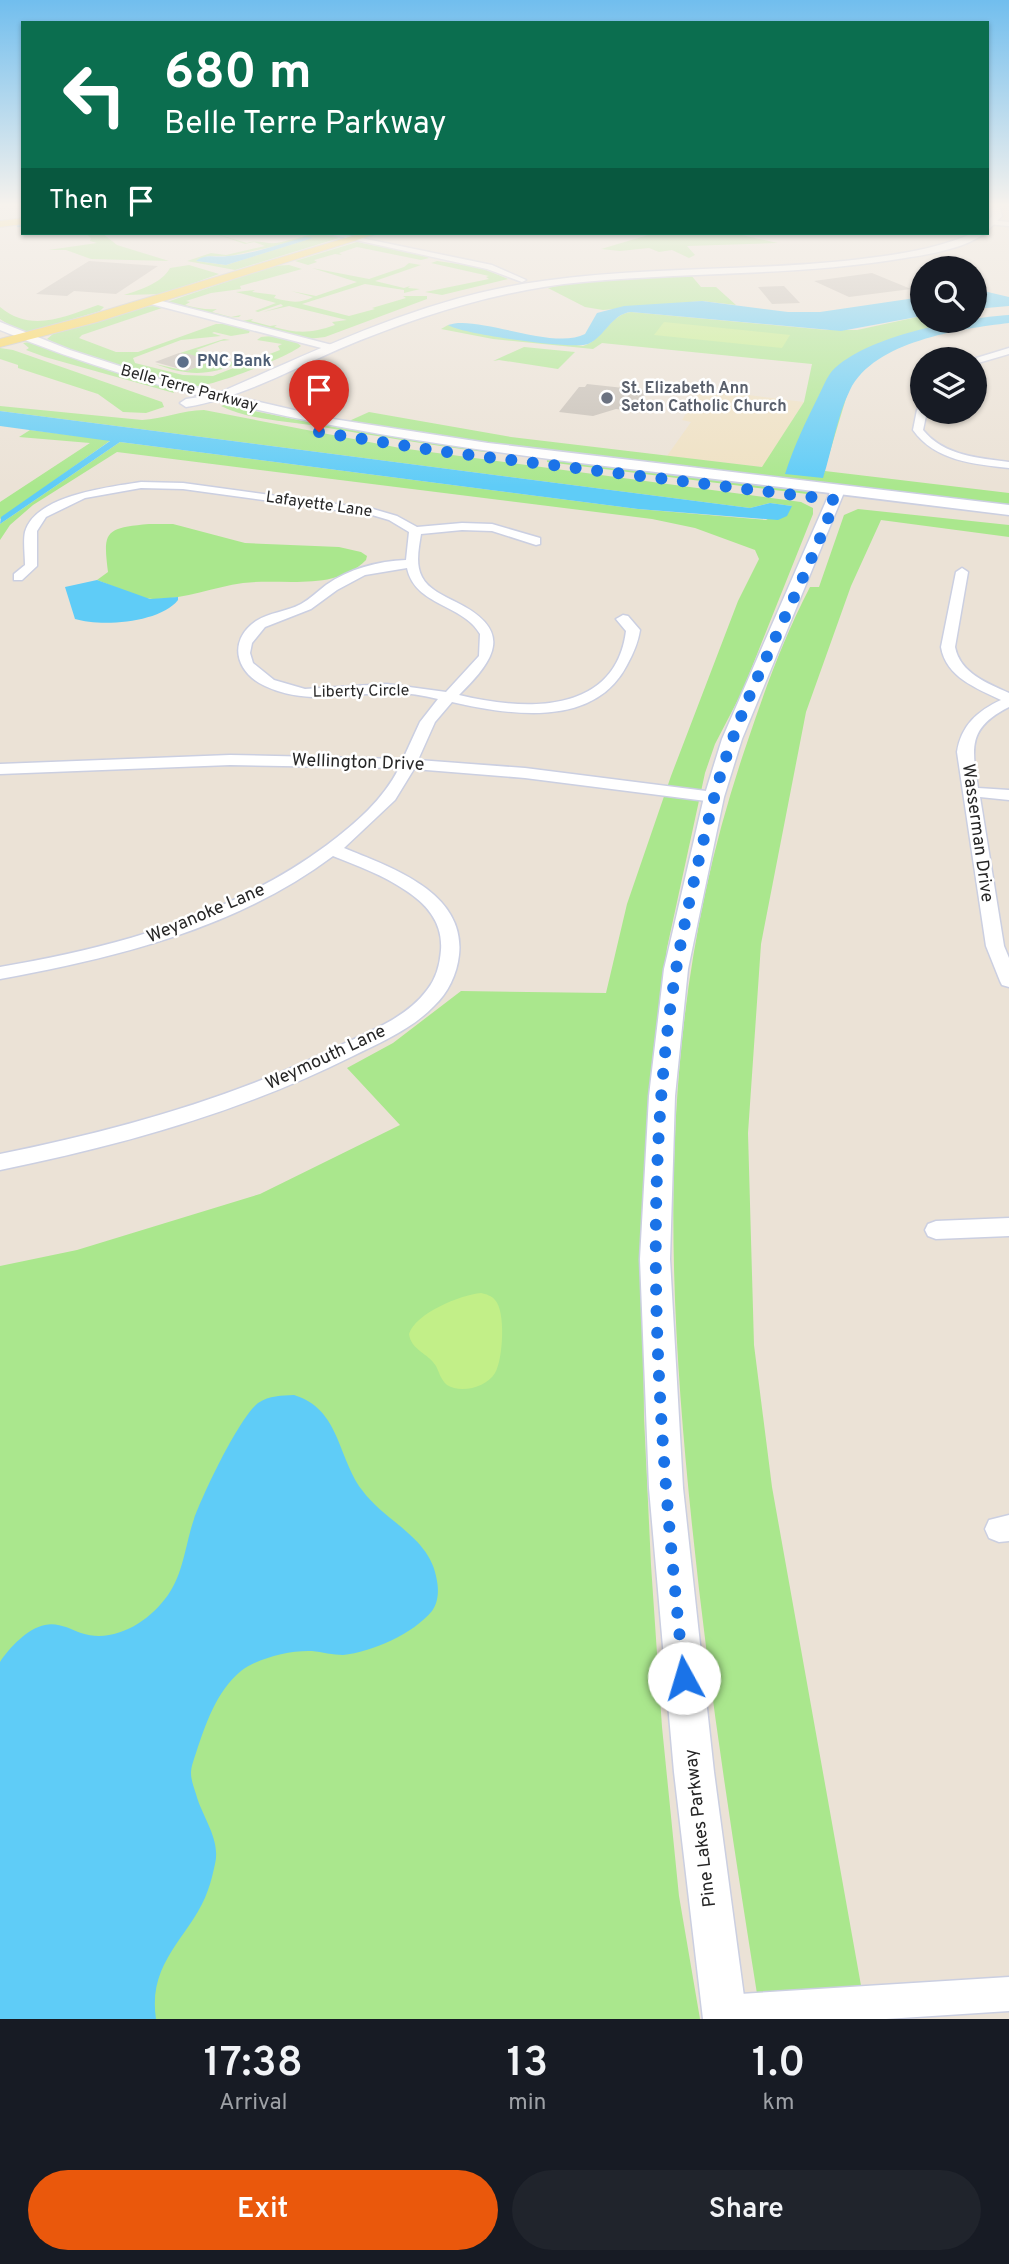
<!DOCTYPE html>
<html lang="en">
<head>
<meta charset="utf-8">
<style>
  body { margin:0; font-family:Overpass,sans-serif; background:#20242c; color:#f1f3f6; height:100vh; display:flex; flex-direction:column; font-size:26px; white-space:nowrap }
  * { box-sizing:border-box; margin:0 }
  p { font-size:23px; color:#9ea1a6 }
  .icon { flex:none; width:38px; height:38px; fill:none; stroke:currentColor; stroke-width:2; stroke-linecap:round; stroke-linejoin:round }
  .map { position:relative; height:2019px; overflow:hidden }
  .details { display:flex; flex-direction:column; background:#171b24; flex:1 }
  .details>* { flex:none }
  .banner { position:absolute; left:21px; top:21px; width:968px; height:214px; border-radius:0px; box-shadow:0 2px 5px #0004; background:#0b6e4f; color:#fff; overflow:hidden }
  .fabs { position:absolute; left:910px; top:256px; display:grid; gap:14px }
  .fabs a { display:grid; place-items:center; width:77px; height:77px; border-radius:50%; background:#171b24; box-shadow:0 2px 5px #0004; font-size:35px }
  .pin { position:absolute; display:grid; place-items:center; width:60px; height:60px; color:#fff; margin:-72px -30px; border-radius:50% 50% 50% 0; rotate:-45deg; box-shadow:0 0 7px #0007 }
  .pin .icon { rotate:45deg }
  .me { position:absolute; width:77px; margin:-38px; rotate:354deg; stroke-linejoin:round; filter:drop-shadow(0 0 5px #0008) }
  .turn { display:flex; align-items:center; gap:24px; height:147px; padding:0 28px; font-size:32px }
  .turn .icon { width:91px; height:91px; stroke-width:2.5 }
  .turn b { display:block; font-size:49px; line-height:60px }
  .then { display:flex; align-items:center; height:66px; padding:0 28px; background:#0003; gap:14px; font-size:26px }
  .eta { display:flex; justify-content:space-evenly; align-items:center; height:119px; text-align:center }
  .eta b { font-size:42px; font-weight:600; line-height:49px }
  .action { display:flex; gap:14px; margin-top:auto; padding:14px 28px }
  .action a { flex:1; height:80px; border-radius:42px; background:#ea580c; color:#fff; font-size:28px; font-weight:600; line-height:80px; text-align:center }
  .action a+a { background:#20242c; color:#f1f3f6 }
  .map>svg:first-child { display:block }
</style>
</head>
<body>
<div class="map">
<svg width="1009" height="2019" viewBox="0 0 1009 2019">
  <rect width="100%" height="100%" fill="#ebe2d6"/>
  <!-- education -->
  <polygon fill="#efe1c3" points="701,389 804,402 763,467 667,456 691,422 682,420"/>
  <!-- green -->
  <g fill="#aae78d" fill-rule="evenodd">
    <polygon points="85,233 102,233 117,245 169,261 91,259 66,250 48,250 97,243 90,241 91,238"/>
    <path d="M213 233 247 243C256 239 266 244 276 243 298 240 317 228 339 238L235 270 187 261 211 253 226 255 265 246 254 242 245 244ZM312 238 226 265 196 261 208 256H230Z"/>
    <polygon points="655,233 733,233 778,243 687,246 695,255 689,258 672,250 659,252 649,248 620,251 601,249"/>
    <polygon points="357,242 424,255 429,258 421,260 357,247 339,253 342,255 335,254 314,260 317,262 308,265 295,261"/>
    <polygon points="437,261 480,267 508,279 442,295 425,292 489,279 486,277 489,276 431,263"/>
    <path d="M409 263 421 265 375 281 404 288 410 286 408 288 420 289 404 293V290L365 284 302 304 349 316 375 309 372 308 406 298 403 296H427V299L325 337 308 339 242 321 253 319 251 321 270 326 277 325 274 327C299 334 312 333 335 325L332 322 347 320 289 306 263 312 283 306 281 304 258 312 255 311 276 303 236 292 255 290 252 292 276 295 274 298C290 302 299 304 313 297L291 291 316 296 357 282 312 268 369 279 404 267Z"/>
    <path d="M189 265 219 274 163 294 124 295C140 290 162 283 170 268Z"/>
    <path d="M289 265 302 269 240 286 241 289 211 293 186 301 190 302 185 305C197 308 206 310 217 309L212 312 231 317 241 315 239 317 224 318 167 302 273 266Z"/>
    <polygon points="690,274 701,287 716,287 736,305 702,301 603,310 585,307 548,288 578,281"/>
    <path d="M98 305 104 307 100 311 28 332 17 330 0 319V307C31 333 64 317 98 305Z"/>
    <path d="M155 306 162 308 82 335 79 338 116 352H138L216 324H229L250 330 249 333 231 336 214 332 212 333 221 336 181 340 133 358 135 363 183 375 213 376 280 350 278 346 282 344 257 340 261 337C274 335 292 337 301 346 288 357 214 386 196 386 169 386 72 353 47 339L53 334 140 307Z"/>
    <path d="M631 312 827 330H857L922 316V320H969L893 338 860 352 822 478 825 471 1009 493V508L499 444 349 421 369 412 511 437 762 467 804 402 812 364 602 343 593 349 493 339 441 329 448 325 583 346C602 341 610 314 631 312Z"/>
    <path d="M224 339 230 340 221 341 196 350 212 355 206 358 240 363C207 376 188 376 155 364L187 371 211 361 180 353Z"/>
    <polygon points="29,342 104,369 172,389 174,393 45,357 26,350 29,348 23,343"/>
    <polygon points="524,347 575,352 556,371 558,369 499,360 493,361"/>
    <polygon points="0,348 13,350 162,402 164,407 146,413 123,412 98,394 18,368 18,365 0,359"/>
    <path d="M224 405 329 426 488 450 485 452C428 445 372 435 316 426 285 421 250 420 221 406Z"/>
    <path d="M0 406 142 420C163 419 182 410 204 410L400 448 801 502 813 508V514L742 692 715 744 705 773 667 948 653 1054 642 1225 644 1417 651 1565 662 1727 679 1896 700 2019H0V1266L77 1250 260 1194 400 1125 347 1068 393 1043 461 991 606 993 627 904 671 776 738 601 759 559 755 550 695 528 652 519 117 452 33 505 10 525 0 540V524L120 442 638 509 766 520 792 506 770 503 750 508 0 411Z"/>
    <polygon points="30,430 111,440 0,519 0,502 90,443 19,437"/>
    <polygon points="547,458 799,488 808,491 807,494 799,493 547,462"/>
    <path d="M858 509 1009 525V537L881 520 851 586 806 712 761 944 748 1133 754 1345 772 1487 867 2019H761C735 1855 709 1691 692 1525 664 1255 657 1004 747 743 765 689 784 637 810 587H819L844 515Z"/>
    <path d="M149 524H173L245 543 339 547 361 552 367 556 366 560C335 592 282 578 243 583 213 587 183 600 153 599 135 598 114 586 97 580L108 572C103 532 104 528 149 524Z"/>
  </g>
  <!-- pitch -->
  <g fill="#c2ef88">
    <polygon points="664,322 790,335 782,348 654,335"/>
    <path d="M481 1293C486 1294 492 1296 495 1300 506 1311 503 1360 495 1373 487 1387 461 1394 447 1385 441 1380 439 1372 436 1366 428 1353 411 1350 409 1334 416 1313 460 1295 481 1293Z"/>
  </g>
  <!-- water -->
  <g fill="#5fccf7">
    <path d="M305 237 313 238 226 265 196 261C205 253 216 258 228 256 254 254 280 244 305 237Z"/>
    <polygon points="975,289 1009,297 1009,306 975,309"/>
    <path d="M922 297V316L841 331 631 312C611 314 605 337 588 344 574 350 461 334 448 325 477 314 553 351 585 334L597 313 624 306 702 301 788 312H820Z"/>
    <path d="M1009 315V323C960 329 874 341 850 390 837 416 832 450 823 478L785 474C794 446 806 421 819 395 823 387 827 377 832 371 867 335 962 318 1009 315Z"/>
    <polygon points="0,411 750,508 770,503 792,506 787,516 778,520 638,509 120,442 0,524 1,517 110,441 0,426"/>
    <path d="M97 580 150 599 178 597V600C160 623 101 627 75 619L65 587Z"/>
    <path d="M294 1395C340 1409 337 1456 362 1490 386 1523 431 1537 437 1581 439 1591 438 1603 432 1611 413 1634 372 1652 343 1655 333 1655 322 1652 312 1651 290 1650 258 1658 241 1671 216 1692 206 1723 196 1753 194 1759 191 1767 191 1773 191 1780 194 1788 196 1794 202 1817 221 1839 215 1864 213 1873 211 1882 208 1890 192 1936 147 1960 156 2019H0V1662C9 1648 28 1628 45 1625 58 1622 70 1629 81 1633 114 1644 149 1622 168 1595 184 1572 185 1545 194 1519 203 1494 239 1418 258 1403 270 1395 281 1396 294 1395Z"/>
  </g>
  <g fill="none" stroke-linecap="round" stroke-linejoin="round">
    <!-- stream -->
    <polyline stroke="#5fccf7" stroke-width="2.5" points="18,226 23,225"/>
  </g>
  <!-- building -->
  <g fill="#c6bfb6">
    <polygon points="89,261 158,266 116,294 74,291 67,296 36,294"/>
    <polygon points="872,273 911,289 849,297 814,281"/>
    <polygon points="784,286 800,303 772,304 758,287"/>
    <polygon points="179,353 189,354 212,361 187,371 155,362"/>
    <polygon points="587,384 642,390 647,392 632,411 616,409 593,416 559,412 579,387 585,387"/>
  </g>
  <g fill="none" stroke-linecap="round" stroke-linejoin="round">
    <defs>
      <g id="minor">
        <polygon points="987,220 1009,222 1009,226 987,224"/>
        <polygon points="324,233 337,233 492,265 526,280 522,282 487,269"/>
        <polygon points="150,298 336,346 338,348 333,351 147,303"/>
        <polygon points="1009,348 1009,354 978,363 975,364 973,359"/>
        <path d="M922 407V411H927L923 430C944 456 979 458 1009 462V468C974 464 935 461 913 430L917 410Z"/>
        <path d="M141 482 183 483 373 509 397 516 417 527 462 523 492 524 540 538V544L536 545 492 531 462 530 421 534C419 547 415 564 422 577 428 589 444 596 456 602 513 630 497 658 459 695 521 710 615 717 626 631L616 619 623 615 628 616 640 630C638 643 633 654 627 665 594 729 509 715 452 702L435 722 418 760 525 768 714 792 722 797 714 802 525 778 414 769 395 800 344 848C390 867 466 892 459 955 457 974 448 993 434 1006 412 1029 381 1042 353 1056 241 1112 122 1145 0 1170V1154C119 1130 234 1098 343 1044 372 1031 408 1016 427 990 436 979 440 964 441 950 443 923 427 904 405 890 383 875 358 866 333 856 237 928 116 958 0 979V967C116 947 231 916 327 845 355 824 383 800 399 768L230 765 0 774V764L230 755 403 759 420 722 438 699C421 695 403 692 386 693 344 694 305 705 265 686 236 673 227 641 256 621 270 612 286 612 301 604 310 599 317 592 326 585 349 569 378 561 406 560L409 532 389 520 372 515 183 489 141 488 85 498 46 517 37 531V566L22 580H14V574L25 565C25 555 23 541 25 532 35 495 110 487 141 482ZM407 568C415 606 463 604 480 634L479 656 446 692 387 684 305 689 274 680 253 663 250 653 252 643 265 627 311 609 337 590 365 575Z"/>
        <path d="M962 568 968 572 955 647C960 673 987 683 1009 693V707C967 728 972 748 978 788L1009 790V800L980 797 1004 946 1009 958V987L1002 985 1000 981 986 946 957 752C961 726 977 711 1001 700 976 688 946 677 941 647L956 572Z"/>
        <polygon points="1009,1218 1009,1236 936,1239 928,1236 925,1230 928,1224 936,1221"/>
        <polygon points="1009,1515 1009,1541 999,1542 989,1538 985,1529 989,1520"/>
        <polygon points="1009,1977 1009,2011 886,2019 710,2019 707,2012 712,2000 724,1995"/>
      </g>
      <g id="tertiary">
        <polygon points="991,204 999,204 1002,216 987,231 987,222 992,216"/>
        <path d="M973 233H985C964 249 930 254 905 258 798 276 690 272 583 282 498 290 418 316 339 349 289 371 240 398 186 407L180 403 186 399 214 395C320 349 427 296 543 281 643 267 744 271 844 261 888 256 933 251 973 233Z"/>
        <polygon points="838,486 845,490 742,739 724,797 688,969 675,1096 670,1259 683,1488 714,1772 747,2019 703,2019 674,1772 649,1488 640,1259 649,1096 664,969 704,797 722,739 831,490"/>
      </g>
      <path id="secondary" d="M0 322 70 350 160 379 333 419 488 443 1009 505V515C880 499 751 483 621 468 410 442 198 412 0 330Z"/>
      <g id="primary">
        <polygon points="23,218 23,224 0,227 0,221"/>
        <polygon points="362,233 379,233 97,322 0,347 0,339 87,316"/>
      </g>
    </defs>
    <!-- minor casing -->
    <use href="#minor" stroke="#cbcfe1" stroke-width="3"/>
    <!-- tertiary casing -->
    <use href="#tertiary" stroke="#cbcfe1" stroke-width="3"/>
    <!-- secondary casing -->
    <use href="#secondary" stroke="#cbcfe1" stroke-width="3"/>
    <!-- primary casing -->
    <use href="#primary" stroke="#c7c7c7" stroke-width="2"/>
    <!-- minor -->
    <use href="#minor" fill="#fff" fill-rule="evenodd"/>
    <!-- tertiary -->
    <use href="#tertiary" fill="#fff" fill-rule="evenodd"/>
    <!-- secondary -->
    <use href="#secondary" fill="#fff" fill-rule="evenodd"/>
    <!-- primary -->
    <use href="#primary" fill="#fad44c" fill-rule="evenodd"/>
  </g>
  <!-- sky -->
  <linearGradient id="sky" x2="0" y2="1"><stop stop-color="#71beee"/><stop offset="0.42" stop-color="#f6f2ed"/><stop offset="1" stop-color="#f6f2ed" stop-opacity="0"/></linearGradient>
  <rect width="1009" height="487" fill="url(#sky)"/>
  <g fill="none" stroke-linecap="round" stroke-linejoin="round">
    <!-- route -->
    <path stroke="#1a73e8" stroke-width="12" stroke-dasharray="0 21.6" d="M319 432 438 451 835 500C799 599 740 696 714 798 696 870 678 944 669 1018 642 1237 661 1459 684 1678"/>
  </g>
  <!-- markers -->
  <circle fill="#5c6f8a" stroke="#fff" stroke-width="2.5" cx="183" cy="362" r="7"/>
  <circle fill="#6b7280" stroke="#fff" stroke-width="2.5" cx="607" cy="398" r="7"/>
  <g text-anchor="middle" dominant-baseline="central" stroke-width="5" stroke-linejoin="round" paint-order="stroke">
    <!-- far-service labels -->
    <g font-size="16" font-weight="bold" fill="#4e5e75" stroke="#fff" text-anchor="start">
      <text x="197" y="362">PNC Bank</text>
    </g>
    <!-- far-street labels -->
    <g font-size="16" fill="#262626" stroke="#fff">
      <text transform="translate(189 389) rotate(15)">Belle Terre Parkway</text>
      <text transform="translate(319 505) rotate(8)">Lafayette Lane</text>
      <text transform="translate(361 692) rotate(-1)">Liberty Circle</text>
    </g>
    <!-- far-worship labels -->
    <g font-size="16" font-weight="bold" fill="#5b616d" stroke="#fff" text-anchor="start">
      <text x="621" y="389">St. Elizabeth Ann<tspan x="621" dy="18">Seton Catholic Church</tspan></text>
    </g>
    <!-- street labels -->
    <g font-size="18" fill="#262626" stroke="#fff">
      <text transform="translate(358 763) rotate(2)">Wellington Drive</text>
      <text transform="translate(977 833) rotate(82)">Wasserman Drive</text>
      <text transform="translate(206 914) rotate(-23)">Weyanoke Lane</text>
      <text transform="translate(326 1058) rotate(-25)">Weymouth Lane</text>
      <text transform="translate(701 1828) rotate(-97)">Pine Lakes Parkway</text>
    </g>
  </g>
</svg>
<div class="fabs">
<a><svg class="icon" aria-label="search" viewBox="0 0 24 24"><circle cx="10" cy="10" r="6"/><path d="M15 15l6 6"/></svg></a>
<a><svg class="icon" aria-label="layers" viewBox="0 0 24 24"><path d="M12 4l9 5-9 5-9-5zM3 14l9 5 9-5"/></svg></a>
</div>
<div class="pin" style="left:319px;top:432px;background:#d93025"><svg class="icon" aria-label="arrive" viewBox="0 0 24 24"><path d="M6 21V4h12l-3 4 3 4H6"/></svg></div>
<svg class="me" style="left:684px;top:1678px" viewBox="-20 -20 40 40"><circle r="19" fill="#fff"/><path d="M0-13L10 11 0 6-10 11z" fill="#1a73e8"/></svg>
<div class="banner">
<div class="turn"><svg class="icon" aria-label="left" viewBox="0 0 24 24"><path d="M17 20v-9H6M10 6l-5 5 5 5"/></svg><div><b>680 m</b>Belle Terre Parkway</div></div>
<div class="then">Then<svg class="icon" aria-label="arrive" viewBox="0 0 24 24"><path d="M6 21V4h12l-3 4 3 4H6"/></svg></div>
</div>
</div>
<section class="details">
<div class="eta">
<div><b>17:38</b><p>Arrival</p></div>
<div><b>13</b><p>min</p></div>
<div><b>1.0</b><p>km</p></div>
</div>
<div class="action"><a>Exit</a><a>Share</a></div>
</section>
</body>
</html>
